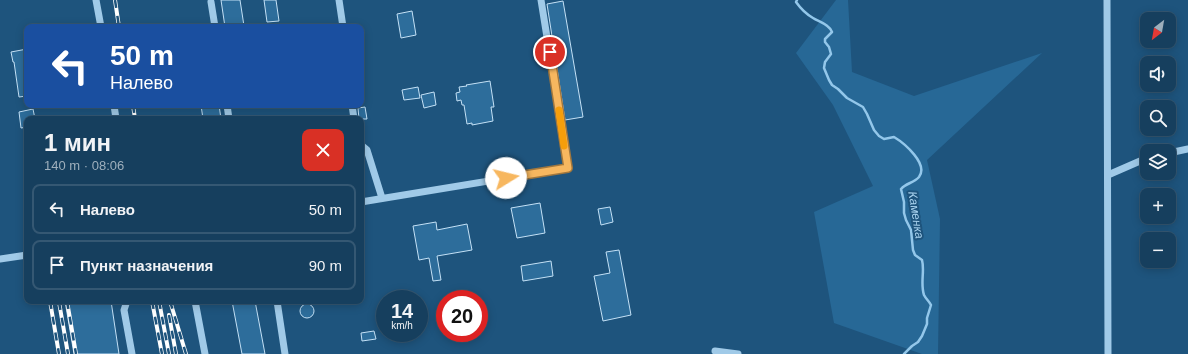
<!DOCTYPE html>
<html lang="ru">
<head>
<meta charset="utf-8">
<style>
  body { margin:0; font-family:Arial,sans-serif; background:#234a67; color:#f1f3f6; height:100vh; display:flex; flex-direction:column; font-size:15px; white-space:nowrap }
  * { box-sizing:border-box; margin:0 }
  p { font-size:13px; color:#9eafbc }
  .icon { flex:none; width:22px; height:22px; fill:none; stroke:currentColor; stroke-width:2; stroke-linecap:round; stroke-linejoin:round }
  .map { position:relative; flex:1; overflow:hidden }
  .sheet { position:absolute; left:24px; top:116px; width:340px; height:188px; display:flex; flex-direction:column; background:#163f5e; border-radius:8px; box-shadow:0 2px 10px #0003,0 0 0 1px #355873 }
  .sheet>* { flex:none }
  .guide { position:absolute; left:24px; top:24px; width:340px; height:84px; border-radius:8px; box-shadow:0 2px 10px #0003,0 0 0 1px #355873; background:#1a4fa0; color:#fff; overflow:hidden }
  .needle { width:26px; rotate:211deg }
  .buttons { position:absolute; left:1140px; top:12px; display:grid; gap:8px }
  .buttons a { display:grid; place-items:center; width:36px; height:36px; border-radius:8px; background:#163f5e; box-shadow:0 2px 10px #0003,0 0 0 1px #355873; font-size:20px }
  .speed { position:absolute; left:376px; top:290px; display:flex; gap:8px; font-size:20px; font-weight:700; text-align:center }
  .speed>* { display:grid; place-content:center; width:52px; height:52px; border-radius:50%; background:#163f5e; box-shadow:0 2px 10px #0003,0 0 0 1px #355873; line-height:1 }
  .speed small { font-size:10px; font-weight:400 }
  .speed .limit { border:6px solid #d22; background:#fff; color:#111 }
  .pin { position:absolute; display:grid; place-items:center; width:34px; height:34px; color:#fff; margin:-17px; border:2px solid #fff; border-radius:50%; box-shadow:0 1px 4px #0007 }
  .me { position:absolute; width:44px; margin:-22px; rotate:81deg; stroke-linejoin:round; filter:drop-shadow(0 0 3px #0008) }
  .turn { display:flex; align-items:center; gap:14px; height:84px; padding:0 20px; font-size:18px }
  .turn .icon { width:52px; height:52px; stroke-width:2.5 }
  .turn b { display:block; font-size:28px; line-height:34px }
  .round { display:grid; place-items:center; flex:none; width:42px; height:42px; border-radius:8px; background:#234a67 }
  .summary { display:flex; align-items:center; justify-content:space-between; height:68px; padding:0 20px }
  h1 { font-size:24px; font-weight:600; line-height:30px }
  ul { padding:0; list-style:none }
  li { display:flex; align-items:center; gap:12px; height:50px; margin:0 8px 6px; padding:0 12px; border:2px solid #355873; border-radius:8px }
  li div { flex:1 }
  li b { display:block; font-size:15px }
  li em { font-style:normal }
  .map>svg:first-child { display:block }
</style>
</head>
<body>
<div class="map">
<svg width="1188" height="354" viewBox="0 0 1188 354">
  <rect width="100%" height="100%" fill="#1e547d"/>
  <!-- green -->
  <polygon fill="#276896" points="836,0 848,0 852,72 914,96 1042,53 927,160 940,219 938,354 922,354 834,323 814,212 873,186 833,105 796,53"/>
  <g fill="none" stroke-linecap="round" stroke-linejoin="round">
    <!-- stream -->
    <path stroke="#93c7ea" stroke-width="2.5" d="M797 0 796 2C801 9 806 14 813 18 819 22 829 24 832 32L825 39V42L829 47 831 54 825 62 824 68 829 80 832 85 838 89 847 98 863 107 867 114 874 130 879 136 884 139 894 137C904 143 929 164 919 177 914 183 906 183 901 189L904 202V213L906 220 911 230 913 250 915 255 922 260C925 271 920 283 924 295 926 299 929 301 931 305L927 318V324L922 336 918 342 912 346 904 354"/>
  </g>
  <!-- building -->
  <g fill="#2d6d9b" stroke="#c4e1f6">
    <polygon points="221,0 240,0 244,26 225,27"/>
    <polygon points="264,0 276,0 279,21 267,22"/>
    <polygon points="563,1 583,117 565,120 547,4"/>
    <polygon points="412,11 416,35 401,38 397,14"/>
    <polygon points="27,49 27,96 19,97 14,62 13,62 11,52"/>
    <polygon points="490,81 494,107 491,107 493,121 472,125 472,123 467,124 464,105 462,105 461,100 457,101 456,93 460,92 459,87 467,86 466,85"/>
    <polygon points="418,87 420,98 404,100 402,90"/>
    <polygon points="434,92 436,105 424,108 421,95"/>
    <polygon points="201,105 219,105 221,119 203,119"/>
    <polygon points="365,107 367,119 359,119 358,108"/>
    <polygon points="33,109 35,119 27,119 27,127 21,128 19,112"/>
    <polygon points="540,203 545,233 517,238 511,208"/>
    <polygon points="610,207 613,222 601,225 598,209"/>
    <polygon points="436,222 437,230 467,224 472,250 437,256 441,280 433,281 429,258 419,260 413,226"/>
    <polygon points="619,250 631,315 603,321 594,276 610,273 606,252"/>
    <polygon points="551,261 553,276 523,281 521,266"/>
    <polygon points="65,301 111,301 119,354 74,354"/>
    <polygon points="232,301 255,301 265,354 242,354"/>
    <circle cx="307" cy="311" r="7"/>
    <polygon points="374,331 376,339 362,341 361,333"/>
  </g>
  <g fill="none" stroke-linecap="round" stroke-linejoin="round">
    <!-- minor -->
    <g stroke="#a0cae8" stroke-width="7">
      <polyline points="96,0 101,27"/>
      <polyline points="339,0 343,27"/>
      <polyline points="1107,0 1108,354"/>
      <polyline points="211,2 215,27"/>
      <polyline points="114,105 116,119"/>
      <polyline points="227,105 229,119"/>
      <polyline points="352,105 354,119"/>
      <polyline points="361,145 367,150 382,198"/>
      <polyline points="1169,153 1188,149"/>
      <polyline points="1108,175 1147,158"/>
      <polyline points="361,202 568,168 541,0"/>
      <polyline points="0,259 27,255"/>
      <polyline points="127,301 124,310 132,354"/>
      <polyline points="195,301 205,354"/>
      <polyline points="277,301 285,354"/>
      <polyline points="715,351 738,354"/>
    </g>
    <defs>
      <g id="rail">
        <polyline points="115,0 119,27"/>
        <polyline points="133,105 135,119"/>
        <polyline points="50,301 59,354"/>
        <polyline points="67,301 76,354"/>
        <polyline points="152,301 162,354"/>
        <polyline points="159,301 169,354"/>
        <polyline points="170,301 186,354"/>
        <polyline points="59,302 68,354"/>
        <polyline points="169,315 176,354"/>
      </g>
    </defs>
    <!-- rail casing -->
    <use href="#rail" stroke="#fff" stroke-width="4"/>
    <!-- rail -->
    <use href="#rail" stroke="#1e547d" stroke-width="2.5" stroke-dasharray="8" stroke-linecap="butt"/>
  </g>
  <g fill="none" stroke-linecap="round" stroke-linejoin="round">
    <defs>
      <polyline id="route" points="506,178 568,168 550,52"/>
    </defs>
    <!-- route casing -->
    <use href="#route" stroke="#a1773e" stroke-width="10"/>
    <!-- route -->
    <use href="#route" stroke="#f7b75f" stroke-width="7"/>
    <!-- slow -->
    <polyline stroke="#f59e0b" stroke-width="7" points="559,110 564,146"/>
  </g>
  <g text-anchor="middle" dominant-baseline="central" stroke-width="4" stroke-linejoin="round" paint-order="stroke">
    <!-- water labels -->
    <g font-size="12" font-style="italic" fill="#abd4f0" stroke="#1e547d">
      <text transform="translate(916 215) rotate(81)">Каменка</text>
    </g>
  </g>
</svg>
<div class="buttons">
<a><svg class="needle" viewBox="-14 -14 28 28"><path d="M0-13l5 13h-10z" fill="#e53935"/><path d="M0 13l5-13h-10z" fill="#9eafbc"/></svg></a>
<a><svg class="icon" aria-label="sound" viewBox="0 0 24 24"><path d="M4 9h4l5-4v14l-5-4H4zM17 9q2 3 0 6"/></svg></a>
<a><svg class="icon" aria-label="search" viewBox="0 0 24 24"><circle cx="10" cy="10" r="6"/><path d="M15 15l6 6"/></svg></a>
<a><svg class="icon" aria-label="layers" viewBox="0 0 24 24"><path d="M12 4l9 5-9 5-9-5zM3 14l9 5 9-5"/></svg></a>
<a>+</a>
<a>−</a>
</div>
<div class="speed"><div>14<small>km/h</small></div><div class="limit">20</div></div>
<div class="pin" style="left:550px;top:52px;background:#d93025"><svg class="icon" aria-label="arrive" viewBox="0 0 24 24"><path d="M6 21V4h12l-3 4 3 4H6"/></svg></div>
<svg class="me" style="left:506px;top:178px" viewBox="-20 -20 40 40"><circle r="19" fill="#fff"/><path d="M0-13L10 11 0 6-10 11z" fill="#f7b75f"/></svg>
<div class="guide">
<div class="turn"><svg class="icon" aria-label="left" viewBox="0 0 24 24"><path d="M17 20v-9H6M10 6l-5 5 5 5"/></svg><div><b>50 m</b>Налево</div></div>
</div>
<section class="sheet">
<div class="summary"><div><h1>1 мин</h1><p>140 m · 08:06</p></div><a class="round" style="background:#d93025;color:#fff"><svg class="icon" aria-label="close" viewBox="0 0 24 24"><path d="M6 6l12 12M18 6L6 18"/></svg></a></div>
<ul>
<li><svg class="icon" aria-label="left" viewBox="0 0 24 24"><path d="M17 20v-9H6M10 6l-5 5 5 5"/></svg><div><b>Налево</b></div><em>50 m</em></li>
<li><svg class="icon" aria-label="arrive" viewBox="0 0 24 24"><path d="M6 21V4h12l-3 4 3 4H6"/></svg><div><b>Пункт назначения</b></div><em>90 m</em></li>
</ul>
</section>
</div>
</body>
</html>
